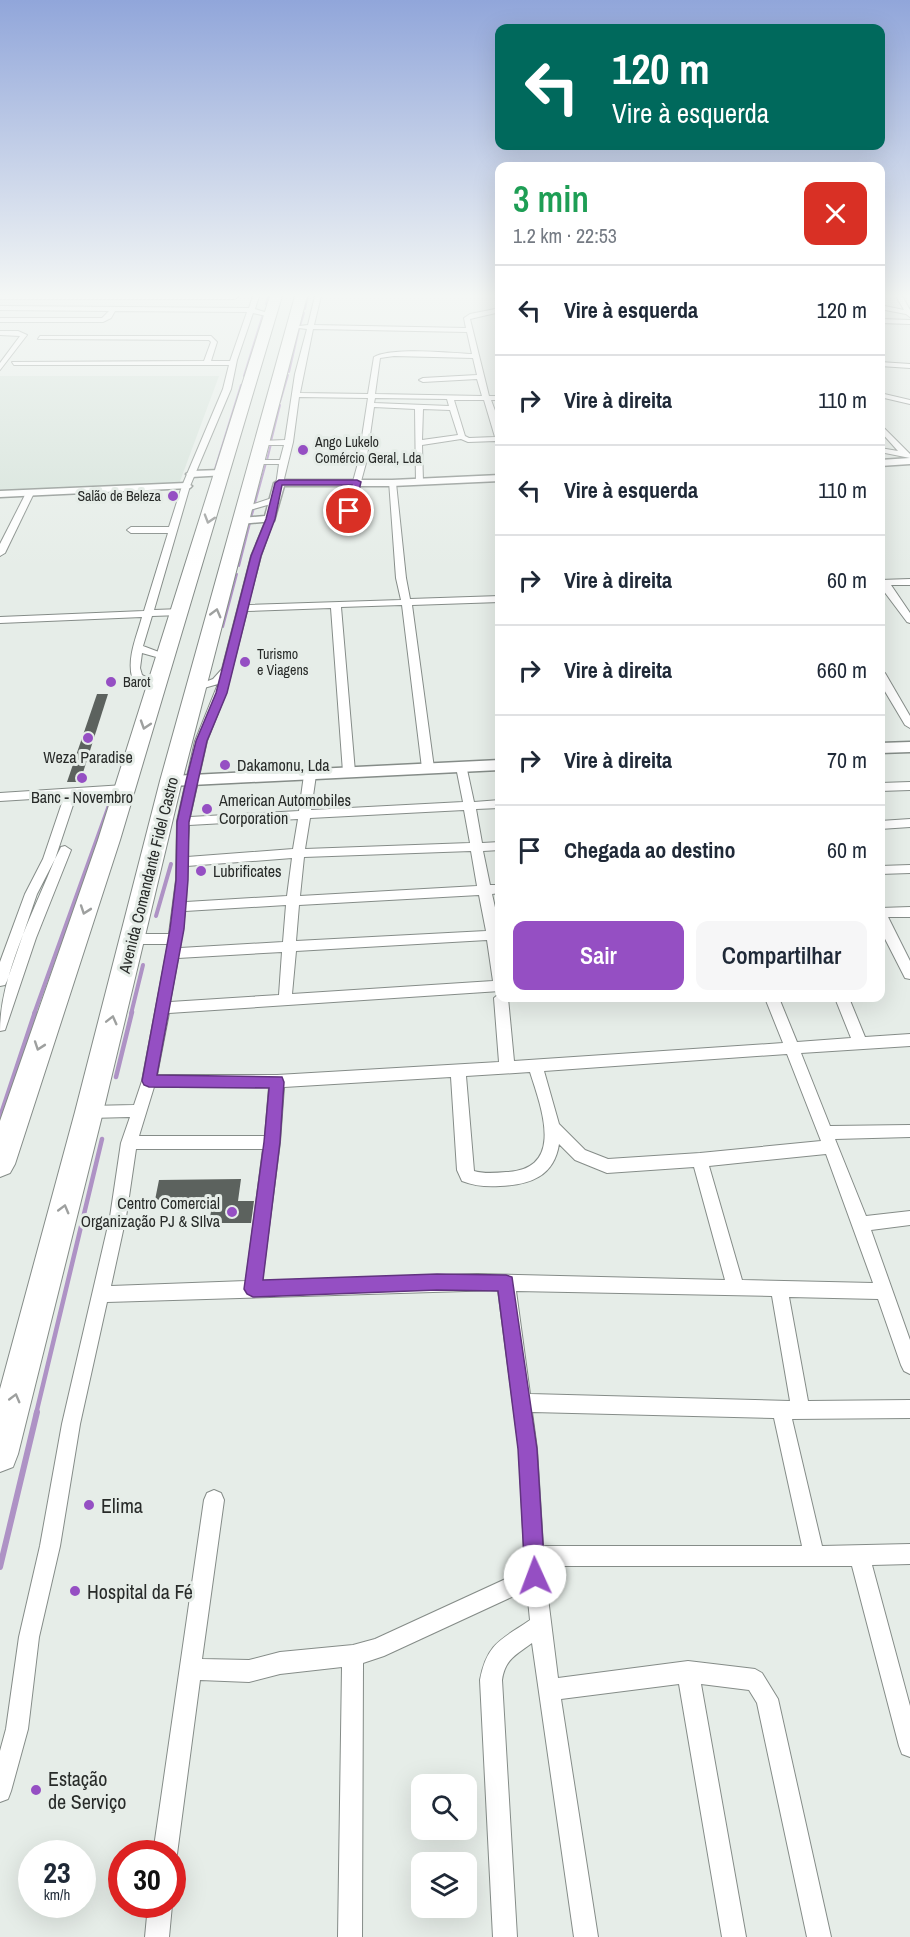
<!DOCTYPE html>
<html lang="pt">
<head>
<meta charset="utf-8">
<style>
  body { margin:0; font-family:"Archivo Narrow",sans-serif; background:#f6f6f7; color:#1f2937; height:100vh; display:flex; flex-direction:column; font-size:22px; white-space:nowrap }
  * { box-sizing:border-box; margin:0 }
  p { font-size:20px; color:#747a83 }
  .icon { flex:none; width:33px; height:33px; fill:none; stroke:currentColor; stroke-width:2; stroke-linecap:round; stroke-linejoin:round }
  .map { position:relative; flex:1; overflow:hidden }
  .side { position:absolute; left:495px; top:162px; width:390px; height:840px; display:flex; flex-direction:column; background:#fff; border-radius:12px; box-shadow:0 6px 24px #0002 }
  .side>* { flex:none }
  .hud { position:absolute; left:495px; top:24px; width:390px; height:126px; border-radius:12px; box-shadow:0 6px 24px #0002; background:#00695c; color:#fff; overflow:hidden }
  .buttons { position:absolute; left:411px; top:1774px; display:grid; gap:12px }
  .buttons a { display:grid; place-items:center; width:66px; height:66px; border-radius:12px; background:#fff; box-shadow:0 6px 24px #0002; font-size:30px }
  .speed { position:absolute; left:18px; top:1840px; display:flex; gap:12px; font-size:30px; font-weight:700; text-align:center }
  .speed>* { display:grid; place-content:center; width:78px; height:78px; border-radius:50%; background:#fff; box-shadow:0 6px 24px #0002; line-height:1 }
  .speed small { font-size:15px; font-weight:400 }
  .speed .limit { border:9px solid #d22; background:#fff; color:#111 }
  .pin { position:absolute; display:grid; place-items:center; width:51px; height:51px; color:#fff; margin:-26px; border:3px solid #fff; border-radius:50%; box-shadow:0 2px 6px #0007 }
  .me { position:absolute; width:66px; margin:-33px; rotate:358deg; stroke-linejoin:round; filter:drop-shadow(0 0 4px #0008) }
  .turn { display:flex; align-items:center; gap:21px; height:126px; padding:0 18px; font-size:27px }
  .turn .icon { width:78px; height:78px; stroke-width:2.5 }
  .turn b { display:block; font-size:42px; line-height:51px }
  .round { display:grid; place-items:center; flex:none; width:63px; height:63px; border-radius:12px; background:#f6f6f7 }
  .summary { display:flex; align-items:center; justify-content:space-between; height:102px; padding:0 18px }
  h1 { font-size:36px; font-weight:600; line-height:45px; color:#1e9e55 }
  .button { display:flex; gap:12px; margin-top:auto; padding:12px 18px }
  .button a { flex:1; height:69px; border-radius:12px; background:#954fc3; color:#fff; font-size:24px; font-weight:600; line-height:69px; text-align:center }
  .button a+a { background:#f6f6f7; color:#1f2937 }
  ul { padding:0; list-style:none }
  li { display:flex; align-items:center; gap:18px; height:90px; padding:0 18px; border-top:2px solid #e0e1e3 }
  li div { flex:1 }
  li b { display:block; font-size:22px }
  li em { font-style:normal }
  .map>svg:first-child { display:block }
</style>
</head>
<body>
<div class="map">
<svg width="910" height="1937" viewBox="0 0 910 1937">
  <rect width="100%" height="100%" fill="#e6ede8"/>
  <!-- built -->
  <polygon fill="#d4e2d9" points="0,376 219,376 179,484 0,491"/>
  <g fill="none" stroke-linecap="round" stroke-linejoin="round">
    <!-- stream-far3 -->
    <g stroke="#ae92c5" stroke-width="2">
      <polyline points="266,304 268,296"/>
      <polyline points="305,309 308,296"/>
      <polyline points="300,326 304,313"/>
      <polyline points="289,372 299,329"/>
      <polyline points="244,376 263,314"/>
      <polyline points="280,402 288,375"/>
      <polyline points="271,441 280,405"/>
      <polyline points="267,460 271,444"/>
      <polyline points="215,469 241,385"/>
      <polyline points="255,503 266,463"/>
      <polyline points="251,518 254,508"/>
      <polyline points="239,566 250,523"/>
      <polyline points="223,627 237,574"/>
    </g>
    <!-- stream-far2 -->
    <g stroke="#ae92c5" stroke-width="4">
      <polyline points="156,916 171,864"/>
      <polyline points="34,1014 112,797"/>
      <polyline points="131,1014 143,965"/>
    </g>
    <!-- stream-far1 -->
    <g stroke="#ae92c5" stroke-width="4.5">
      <polyline points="116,1077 132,1012"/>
      <polyline points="0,1117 35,1012"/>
      <polyline points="36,1414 102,1139"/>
    </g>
    <!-- stream -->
    <polyline stroke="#ae92c5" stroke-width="6" points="0,1567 37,1412"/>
  </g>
  <!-- building -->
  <g fill="#5c625e">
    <polygon points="97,694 108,694 80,782 67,782"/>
    <polygon points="241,1179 238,1201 254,1201 251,1223 209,1223 213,1200 155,1200 159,1180"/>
  </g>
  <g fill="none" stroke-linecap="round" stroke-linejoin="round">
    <defs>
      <g id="minor">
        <polygon points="0,296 238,296 238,297 235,299 0,299"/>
        <path d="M253 296H259L255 309 274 315 271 317 253 313 237 360 231 389 190 486 154 610 181 609 186 612 181 615 152 616 143 646 172 657 167 660 142 653 140 668 142 675 161 685V689H153L132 677C127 657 137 636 142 617L0 623V617L144 611 168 533H131L127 530 131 527H169L182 486 223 389 229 365H14L12 362 204 361 211 342 209 340 38 339 40 336H211L217 342 211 361H230L247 312 115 311 111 318 103 322H0V318H102L109 311 0 310V306L249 308Z"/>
        <path d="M315 296H321L314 325 466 328 464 318 470 314 500 308V312L470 319 489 396H500V400H491L500 424V444L496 441 468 442 461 439 422 445 423 482 416 484 415 409 374 407 366 463 353 511 349 514 345 511 358 463 368 398 299 397 293 442 283 483 276 485 279 464H256L252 462 256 460H280L284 445H261L257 443 261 441 285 440 295 374 307 329 290 327 308 325ZM313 329 467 332 472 354C449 353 392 347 374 357L368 394 300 393ZM394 356 473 358 477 375 423 378 419 380 423 382 477 379 482 396 375 394 380 358ZM375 398 447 399 449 406 374 403ZM454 400H484L495 437 469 438 465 436ZM423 409 450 410 458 435 422 440Z"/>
        <polygon points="896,296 902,296 910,310 910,317 906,314 880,309 880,305 904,310"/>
        <polygon points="880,319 910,320 910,324 880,323"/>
        <polygon points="0,331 18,331 27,335 0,370 0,363 20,336 0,335"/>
        <polygon points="880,362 910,364 910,368 880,366"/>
        <polygon points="880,393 910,400 910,404 880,397"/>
        <polygon points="880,424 910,454 910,458 880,452 880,448 898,451 880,431"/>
        <path d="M389 481 396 483 406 578 410 599 500 596V602L412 605 434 768 428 772 422 768 402 605 341 607 355 772 349 776 343 772 331 608 247 611 226 693 207 741 190 817 299 811 304 775 310 771 316 775 311 810 463 802 456 767 462 763 466 765 474 802 500 800V808L476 809 482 843 500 842V850L483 851 490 885H500V893L492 894 500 930V991L169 1013 157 1075H277L499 1062 494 998 500 993V998H508L514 1061 783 1043 765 998H779L797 1042 851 1038 835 998H849L865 1037 910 1034V1046L801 1053 830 1126 910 1125V1137L835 1139 866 1216 910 1211V1225L871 1230 910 1340V1374L904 1371 901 1365 878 1299 789 1297 808 1401 910 1400V1418L792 1419 822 1546 910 1544V1564L872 1565 910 1706V1757L902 1754 899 1746 852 1566H544L558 1678 688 1661 755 1669 762 1673 778 1699 831 1937H807L757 1703 749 1690 701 1684 746 1937H722L679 1684 561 1699 598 1937H574L532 1643C516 1655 505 1659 502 1680L517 1937H493L480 1680C487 1643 501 1640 530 1620L527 1590 384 1656 363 1663 362 1937H338L342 1667 280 1674 249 1682 200 1680 177 1854 172 1862V1854H153L204 1500 207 1493 214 1490 221 1493 224 1500 202 1659 249 1660 280 1652 353 1645 375 1639 525 1570 519 1449 498 1290 107 1302 80 1424 60 1546 39 1637 28 1729 11 1791 8 1799 0 1802V1751L6 1729 19 1637 40 1546 62 1424 110 1217 121 1143 130 1117 89 1118 84 1116 81 1112 84 1108 89 1106 134 1105 142 1081 168 944H131L124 939 131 934H169L176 880 177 821 195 741 218 684 197 690 192 687 213 679 222 669 251 556 267 517 274 519 261 556 248 605 401 600 396 578ZM464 810 470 843 305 849 310 818ZM298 819 293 849 187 857 189 825ZM471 851 477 886 300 896 304 857ZM292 858 287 896 186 902 187 866ZM479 895 486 931 296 941 299 905ZM286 905 283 942 180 948 185 911ZM487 940 493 981 292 994 296 951ZM282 952 279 995 170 1002 178 958ZM787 1054 821 1141 700 1153 608 1159 585 1150 559 1124 544 1071ZM530 1072C541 1107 566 1170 506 1172 495 1173 484 1174 474 1171L466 1076ZM451 1077 457 1170 462 1181C475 1186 486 1187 500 1186 529 1185 554 1177 559 1144L575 1160 607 1173 694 1167 725 1280 477 1274 262 1281 280 1142 284 1087ZM154 1087H269L265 1136H139ZM136 1149H263L246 1281 111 1286 126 1217ZM826 1154 873 1283 742 1280 709 1166ZM516 1291 772 1296 790 1401 530 1394ZM532 1412 774 1418 802 1546H543L537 1449Z"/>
        <polygon points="27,491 34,493 5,553 0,556 0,544"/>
        <polygon points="275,497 278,498 278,502 243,512 239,509"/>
        <polygon points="910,579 910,585 891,585 910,613 910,623 907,622 880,586 880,580"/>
        <polygon points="880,670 885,673 910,716 910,728 905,725 880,683"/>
        <polygon points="910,782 910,790 880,791 880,783"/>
        <path d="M124 785 130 789 128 792 76 796 55 859 61 847 65 846 71 850 36 938 5 1030 0 1031C0 975 34 911 55 859L37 894 7 981 5 985 0 986V962L25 894 43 859 64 797 0 801V793Z"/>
        <polygon points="910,819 910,827 880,829 880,821"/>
        <polygon points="910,865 910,873 880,874 880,866"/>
        <polygon points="910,907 910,917 888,917 910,961 910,979 905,978 880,929 880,908"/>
        <polygon points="148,1905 172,1905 169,1937 145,1937"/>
      </g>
      <g id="tertiary">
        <polygon points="910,458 910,464 880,466 880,460"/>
        <polygon points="222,470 226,471 226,475 191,477 186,474 191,471"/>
        <polygon points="500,475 500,481 392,486 284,486 274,521 240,524 234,521 240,518 265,516 274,483 279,480 392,480"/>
        <polygon points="186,483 192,486 190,488 0,497 0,491"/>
        <polygon points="910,742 910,752 880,753 880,743"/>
        <polygon points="500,760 500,770 171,786 163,781 171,776"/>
      </g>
      <g id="motorway">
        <polygon points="270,296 282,296 120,840 15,1164 10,1173 0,1177 0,1121 98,840"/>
        <polygon points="295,296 307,296 182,781 103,1112 18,1454 13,1467 0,1472 0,1389 75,1112 160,781"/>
      </g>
    </defs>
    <!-- minor casing -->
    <use href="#minor" stroke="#858c88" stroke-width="2"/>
    <!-- tertiary casing -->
    <use href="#tertiary" stroke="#858c88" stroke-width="3"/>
    <!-- motorway casing -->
    <use href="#motorway" stroke="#858c88" stroke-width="2"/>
    <!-- minor -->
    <use href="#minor" fill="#fff" fill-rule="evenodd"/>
    <!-- tertiary -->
    <use href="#tertiary" fill="#fff" fill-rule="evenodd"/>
    <!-- motorway -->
    <use href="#motorway" fill="#fff" fill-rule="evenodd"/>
  </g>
  <!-- one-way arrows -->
  <defs><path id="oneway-chevron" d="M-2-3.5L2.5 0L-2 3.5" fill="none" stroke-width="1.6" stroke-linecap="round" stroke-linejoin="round" transform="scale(1.5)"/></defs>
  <g stroke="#9ea09f">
    <use href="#oneway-chevron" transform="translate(209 519) rotate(107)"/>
    <use href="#oneway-chevron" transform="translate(216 613) rotate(-75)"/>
    <use href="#oneway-chevron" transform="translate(145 725) rotate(108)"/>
    <use href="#oneway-chevron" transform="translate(85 910) rotate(109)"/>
    <use href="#oneway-chevron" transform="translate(112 1020) rotate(-76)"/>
    <use href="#oneway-chevron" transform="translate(39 1046) rotate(109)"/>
    <use href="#oneway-chevron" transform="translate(64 1209) rotate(-75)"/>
    <use href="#oneway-chevron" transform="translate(15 1398) rotate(-75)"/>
  </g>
  <!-- sky -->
  <linearGradient id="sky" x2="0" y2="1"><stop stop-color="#91a6da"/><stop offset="0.52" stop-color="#f4f7f5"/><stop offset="1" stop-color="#f4f7f5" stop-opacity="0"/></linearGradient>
  <rect width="910" height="568" fill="url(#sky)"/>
  <!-- route -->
  <polygon fill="#954fc3" stroke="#61337f" stroke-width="1.5" points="279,480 357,480 361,482 354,511 349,514 345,511 352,485 282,485 275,519 261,556 227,693 207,741 198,781 189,822 188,880 184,929 157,1075 282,1077 284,1082 280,1142 263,1280 437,1274 506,1275 512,1277 537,1449 545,1576 543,1583 535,1586 528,1583 525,1576 518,1449 498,1291 437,1290 253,1297 247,1294 244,1289 264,1142 269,1088 149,1087 144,1085 142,1081 170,929 176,880 177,822 186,781 196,741 216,693 251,556 266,519 275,483"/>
  <!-- markers -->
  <g fill="#954fc3" stroke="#e6ede8" stroke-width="2">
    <circle cx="303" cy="450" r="6"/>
    <circle cx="173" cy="496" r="6"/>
    <circle cx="245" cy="662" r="6"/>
    <circle cx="111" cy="682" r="6"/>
    <circle cx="88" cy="738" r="6"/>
    <circle cx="225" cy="765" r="6"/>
    <circle cx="82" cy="778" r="6"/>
    <circle cx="207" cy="809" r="6"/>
    <circle cx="201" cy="871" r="6"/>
    <circle cx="232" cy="1212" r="6"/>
    <circle cx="89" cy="1505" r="6"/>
    <circle cx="75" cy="1591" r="6"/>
    <circle cx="36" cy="1790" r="6"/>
  </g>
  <g text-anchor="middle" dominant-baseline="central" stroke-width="6" stroke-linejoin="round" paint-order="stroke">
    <!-- far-poi labels -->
    <g font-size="14" fill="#282b29" stroke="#e6ede8" text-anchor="start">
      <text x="315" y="442">Ango Lukelo<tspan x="315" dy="16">Comércio Geral, Lda</tspan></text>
      <text x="161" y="496" text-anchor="end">Salão de Beleza</text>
      <text x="257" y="654">Turismo<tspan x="257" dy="16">e Viagens</tspan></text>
      <text x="123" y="682">Barot</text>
    </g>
    <!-- poi labels -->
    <g font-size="16" fill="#282b29" stroke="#e6ede8" text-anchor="start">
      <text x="88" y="757" text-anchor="middle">Weza Paradise</text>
      <text x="237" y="765">Dakamonu, Lda</text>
      <text x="82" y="797" text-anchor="middle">Banc - Novembro</text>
      <text x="219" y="800">American Automobiles<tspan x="219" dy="18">Corporation</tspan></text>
      <text x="213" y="871">Lubrificates</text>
      <text x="220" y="1203" text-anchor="end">Centro Comercial<tspan x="220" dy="18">Organização PJ &amp; SIlva</tspan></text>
    </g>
    <!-- street labels -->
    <g font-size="16" fill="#282b29" stroke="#e6ede8">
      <text transform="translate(148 875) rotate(-76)">Avenida Comandante Fidel Castro</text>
    </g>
    <!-- near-poi labels -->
    <g font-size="20" fill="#282b29" stroke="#e6ede8" text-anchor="start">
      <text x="101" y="1505">Elima</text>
      <text x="87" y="1591">Hospital da Fé</text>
      <text x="48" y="1778">Estação<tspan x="48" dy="23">de Serviço</tspan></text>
    </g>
  </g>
</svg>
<div class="buttons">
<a><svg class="icon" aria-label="search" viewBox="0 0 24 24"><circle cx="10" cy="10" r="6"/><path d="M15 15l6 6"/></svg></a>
<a><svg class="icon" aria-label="layers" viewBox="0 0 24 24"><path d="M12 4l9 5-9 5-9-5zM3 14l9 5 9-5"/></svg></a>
</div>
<div class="speed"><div>23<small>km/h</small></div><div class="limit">30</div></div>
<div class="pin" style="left:349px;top:511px;background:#d93025"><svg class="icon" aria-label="arrive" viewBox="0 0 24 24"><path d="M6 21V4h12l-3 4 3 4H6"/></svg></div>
<svg class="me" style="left:535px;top:1576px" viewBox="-20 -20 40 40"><circle r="19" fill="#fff"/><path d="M0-13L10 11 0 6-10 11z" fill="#954fc3"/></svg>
<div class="hud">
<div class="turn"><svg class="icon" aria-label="left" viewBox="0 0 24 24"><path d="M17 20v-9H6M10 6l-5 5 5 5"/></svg><div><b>120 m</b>Vire à esquerda</div></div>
</div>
<section class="side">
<div class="summary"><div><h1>3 min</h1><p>1.2 km · 22:53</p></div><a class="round" style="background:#d93025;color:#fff"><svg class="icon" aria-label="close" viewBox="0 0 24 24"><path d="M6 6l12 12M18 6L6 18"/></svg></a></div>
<ul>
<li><svg class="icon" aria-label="left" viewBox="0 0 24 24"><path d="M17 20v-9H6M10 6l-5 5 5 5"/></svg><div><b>Vire à esquerda</b></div><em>120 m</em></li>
<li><svg class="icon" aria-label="right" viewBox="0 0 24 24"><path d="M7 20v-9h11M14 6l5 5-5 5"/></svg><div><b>Vire à direita</b></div><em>110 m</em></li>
<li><svg class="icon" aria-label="left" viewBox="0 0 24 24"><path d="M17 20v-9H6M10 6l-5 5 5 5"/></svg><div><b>Vire à esquerda</b></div><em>110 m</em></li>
<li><svg class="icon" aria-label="right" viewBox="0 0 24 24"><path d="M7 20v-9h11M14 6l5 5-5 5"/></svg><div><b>Vire à direita</b></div><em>60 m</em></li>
<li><svg class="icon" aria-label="right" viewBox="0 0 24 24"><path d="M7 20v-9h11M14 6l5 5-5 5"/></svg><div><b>Vire à direita</b></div><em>660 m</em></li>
<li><svg class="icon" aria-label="right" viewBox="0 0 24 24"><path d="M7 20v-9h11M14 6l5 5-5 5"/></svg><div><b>Vire à direita</b></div><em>70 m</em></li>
<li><svg class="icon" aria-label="arrive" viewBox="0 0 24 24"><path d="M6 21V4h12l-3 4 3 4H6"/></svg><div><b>Chegada ao destino</b></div><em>60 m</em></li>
</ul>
<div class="button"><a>Sair</a><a>Compartilhar</a></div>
</section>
</div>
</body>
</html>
